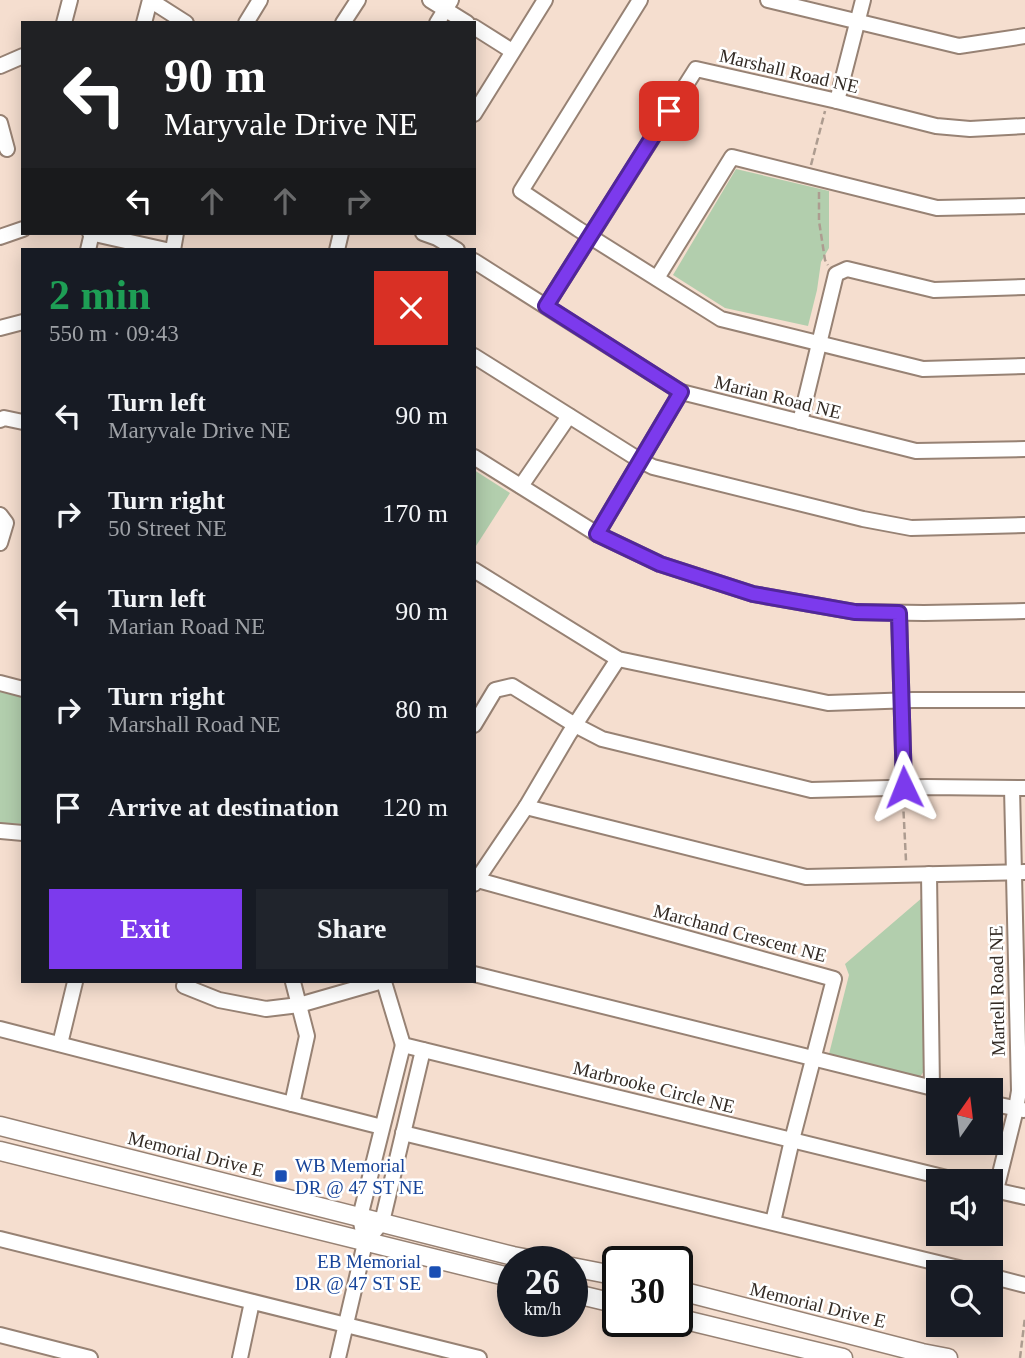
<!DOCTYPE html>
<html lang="en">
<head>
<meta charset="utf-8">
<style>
  body { margin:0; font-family:"Times New Roman",serif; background:#20242c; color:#f1f3f6; height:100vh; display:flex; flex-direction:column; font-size:26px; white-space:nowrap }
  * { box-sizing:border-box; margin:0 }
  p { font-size:23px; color:#9ea1a6 }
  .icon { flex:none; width:38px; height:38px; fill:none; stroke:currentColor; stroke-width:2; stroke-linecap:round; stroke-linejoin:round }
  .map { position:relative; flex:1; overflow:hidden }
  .details { position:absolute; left:21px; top:248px; width:455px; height:735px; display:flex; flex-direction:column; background:#171b24; border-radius:0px; box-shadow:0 4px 18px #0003 }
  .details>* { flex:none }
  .guide { position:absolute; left:21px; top:21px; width:455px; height:214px; border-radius:0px; box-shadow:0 4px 18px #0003; background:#202124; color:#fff; overflow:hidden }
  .needle { width:46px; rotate:14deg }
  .buttons { position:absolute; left:926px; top:1078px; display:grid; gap:14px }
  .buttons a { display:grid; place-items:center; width:77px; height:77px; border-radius:0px; background:#171b24; box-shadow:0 4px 18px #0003; font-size:35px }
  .speed { position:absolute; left:497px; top:1246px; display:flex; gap:14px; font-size:35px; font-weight:700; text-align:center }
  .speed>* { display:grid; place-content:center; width:91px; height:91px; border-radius:50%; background:#171b24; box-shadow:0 4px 18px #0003; line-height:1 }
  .speed small { font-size:18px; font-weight:400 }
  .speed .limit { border:4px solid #111; border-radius:10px; background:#fff; color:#111 }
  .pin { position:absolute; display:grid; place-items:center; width:60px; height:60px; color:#fff; margin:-30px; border-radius:14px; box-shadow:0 4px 10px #0006 }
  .me { position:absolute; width:77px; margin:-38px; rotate:358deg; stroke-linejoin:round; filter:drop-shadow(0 0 5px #0008) }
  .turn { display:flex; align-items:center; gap:24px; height:147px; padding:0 28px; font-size:32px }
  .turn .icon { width:91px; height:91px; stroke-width:2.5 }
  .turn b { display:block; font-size:49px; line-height:60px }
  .lanes { display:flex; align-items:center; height:66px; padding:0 28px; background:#0003; justify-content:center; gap:35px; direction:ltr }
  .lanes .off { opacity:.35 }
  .round { display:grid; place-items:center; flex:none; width:74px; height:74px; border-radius:0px; background:#20242c }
  .head { display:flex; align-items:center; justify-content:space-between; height:119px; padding:0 28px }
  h1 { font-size:42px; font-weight:800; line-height:52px; color:#1e9e55 }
  .action { display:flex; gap:14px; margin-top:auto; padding:14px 28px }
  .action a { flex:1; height:80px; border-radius:0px; background:#7c3aed; color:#fff; font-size:28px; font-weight:800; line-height:80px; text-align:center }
  .action a+a { background:#20242c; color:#f1f3f6 }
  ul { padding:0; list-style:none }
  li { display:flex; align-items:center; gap:21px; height:98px; padding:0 28px }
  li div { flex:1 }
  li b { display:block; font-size:26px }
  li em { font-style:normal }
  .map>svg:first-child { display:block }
</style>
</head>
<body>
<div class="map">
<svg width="1025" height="1358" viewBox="0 0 1025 1358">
  <rect width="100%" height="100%" fill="#f5decf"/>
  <!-- green -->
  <g fill="#b2cead">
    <polygon points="736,169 829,191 829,248 821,262 817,290 808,326 725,308 673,275"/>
    <polygon points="474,470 510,493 474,549"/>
    <polygon points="0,691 23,697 23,824 0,823"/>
    <polygon points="923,897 926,1068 920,1077 829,1054 849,975 845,964"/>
  </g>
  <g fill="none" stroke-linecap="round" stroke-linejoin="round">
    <defs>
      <g id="minor">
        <polyline points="430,0 467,23"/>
        <polyline points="640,0 521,191 578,229 721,319 923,369 1025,366"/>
        <polyline points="768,0 959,46 1025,36"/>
        <polyline points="64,23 70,0"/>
        <polyline points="144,23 150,0 186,23"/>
        <polyline points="246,23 260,0"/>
        <polyline points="343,23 358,0"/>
        <polyline points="437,23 451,0"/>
        <polyline points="474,27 512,51"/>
        <polyline points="0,66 23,56"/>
        <polyline points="837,101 863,0"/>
        <polyline points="474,114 545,0"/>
        <polyline points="0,123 7,149"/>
        <polyline points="90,233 166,250"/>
        <polyline points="423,233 437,238 457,250"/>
        <polyline points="0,237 23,229"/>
        <polyline points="88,250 92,233"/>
        <polyline points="173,250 176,233"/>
        <polyline points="337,250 341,233"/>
        <polyline points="474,261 681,392 916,451 1025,449"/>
        <polyline points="657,278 732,157 937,208 1025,206"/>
        <polyline points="546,306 696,69 837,101 936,126 970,129 1025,126"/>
        <polyline points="0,328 23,322"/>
        <polyline points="474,356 641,461 653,467 863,519 911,528 1025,525"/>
        <polyline points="0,420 4,418 23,422"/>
        <polyline points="800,422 836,274 847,269 934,290 1025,287"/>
        <polyline points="474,457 597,534 660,564 753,594 855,612 924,613 1025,611"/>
        <polyline points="521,486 569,416"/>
        <polyline points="0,515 6,523 0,543"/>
        <polyline points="597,534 681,392"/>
        <polyline points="474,570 618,659 828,703 913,700 1025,700"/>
        <polyline points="899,613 904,787"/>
        <polyline points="0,683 23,689"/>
        <polyline points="474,725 495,690 512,686 575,725 602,739 811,790 927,787 1025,788"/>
        <polyline points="526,807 806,877 1025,872"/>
        <polyline points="0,831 23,833"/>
        <polyline points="929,874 932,1088"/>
        <polyline points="474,879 834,979 792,1140 773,1222"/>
        <polyline points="474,884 526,807 569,734 618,659"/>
        <polyline points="474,974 941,1090"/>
        <polyline points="293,982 307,1036 292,1104 382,1127"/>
        <polyline points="384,982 403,1045 959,1181"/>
        <polyline points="184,986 219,1000 266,1009 299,1005 379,982"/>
        <polyline points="0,1029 292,1104"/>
        <polyline points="60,1044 75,982"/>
        <polyline points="990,1103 1023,1110"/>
        <polyline points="403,1133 975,1272"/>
        <polyline points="990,1189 1025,1197"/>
        <polyline points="996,1190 1016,1109 1019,1091 1012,788"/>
        <polyline points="0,1239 479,1358"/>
        <polyline points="365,1243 382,1222 423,1050"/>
        <polyline points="990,1276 1025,1285"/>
        <polyline points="0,1335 90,1358"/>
        <polyline points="240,1358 252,1302"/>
        <polyline points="338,1358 365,1243 360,1217 403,1045"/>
      </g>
      <g id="major">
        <polyline points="0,1126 513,1256 545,1262"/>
        <polyline points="0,1151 513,1278"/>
        <polyline points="572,1267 618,1276"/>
        <polyline points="677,1290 922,1353 948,1358"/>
        <polyline points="572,1293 618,1304"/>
        <polyline points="677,1318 843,1358"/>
      </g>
    </defs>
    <!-- minor casing -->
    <use href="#minor" stroke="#978274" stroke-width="18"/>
    <!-- major casing -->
    <use href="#major" stroke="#978274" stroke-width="21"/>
    <!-- path -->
    <g stroke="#ad9c90" stroke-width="2.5" stroke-dasharray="7 3.5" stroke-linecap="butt">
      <polyline points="811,165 825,111"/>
      <polyline points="819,192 819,221 825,260 828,265"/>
      <polyline points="903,801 906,861"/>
      <polyline points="1020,1358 1025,1317"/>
    </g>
    <!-- minor -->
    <use href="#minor" stroke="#fff" stroke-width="14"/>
    <!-- major -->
    <use href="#major" stroke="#fff" stroke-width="18"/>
  </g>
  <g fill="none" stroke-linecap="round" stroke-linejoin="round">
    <defs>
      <polyline id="route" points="669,111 546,306 681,392 597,534 660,564 753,594 855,612 899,613 904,787"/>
    </defs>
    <!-- route casing -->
    <use href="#route" stroke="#51269a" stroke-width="18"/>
    <!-- route -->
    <use href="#route" stroke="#7c3aed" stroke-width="12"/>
  </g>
  <!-- markers -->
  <g fill="#1a4fb4" stroke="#fff" stroke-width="2.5">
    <rect x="274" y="1169" width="14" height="14" rx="3.5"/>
    <rect x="428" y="1265" width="14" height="14" rx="3.5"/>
  </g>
  <g text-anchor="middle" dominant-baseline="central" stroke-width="5" stroke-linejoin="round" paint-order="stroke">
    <!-- street labels -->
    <g font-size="19" fill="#332b25" stroke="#fff">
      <text transform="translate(789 71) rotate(13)">Marshall Road NE</text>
      <text transform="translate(778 397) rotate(14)">Marian Road NE</text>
      <text transform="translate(740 933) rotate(15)">Marchand Crescent NE</text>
      <text transform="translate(997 991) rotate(-91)">Martell Road NE</text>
      <text transform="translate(654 1087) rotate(14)">Marbrooke Circle NE</text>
      <text transform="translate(196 1154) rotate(14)">Memorial Drive E</text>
      <text transform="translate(818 1305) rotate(14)">Memorial Drive E</text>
    </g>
    <!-- transit labels -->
    <g font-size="19" fill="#164399" stroke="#fff" text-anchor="start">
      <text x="295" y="1165">WB Memorial<tspan x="295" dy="22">DR @ 47 ST NE</tspan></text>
      <text x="421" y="1261" text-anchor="end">EB Memorial<tspan x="421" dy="22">DR @ 47 ST SE</tspan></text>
    </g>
  </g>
</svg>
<div class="buttons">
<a><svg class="needle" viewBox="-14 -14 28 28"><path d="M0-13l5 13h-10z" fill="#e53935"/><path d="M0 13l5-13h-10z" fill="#9ea1a6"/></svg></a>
<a><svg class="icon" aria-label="sound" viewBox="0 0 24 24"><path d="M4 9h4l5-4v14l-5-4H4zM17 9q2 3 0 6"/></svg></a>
<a><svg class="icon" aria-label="search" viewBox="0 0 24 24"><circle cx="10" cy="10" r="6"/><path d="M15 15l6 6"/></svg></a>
</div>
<div class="speed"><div>26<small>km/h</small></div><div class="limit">30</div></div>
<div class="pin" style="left:669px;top:111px;background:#d93025"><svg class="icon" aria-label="arrive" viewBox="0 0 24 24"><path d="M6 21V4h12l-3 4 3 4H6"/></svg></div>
<svg class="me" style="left:904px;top:787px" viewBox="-20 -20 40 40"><path d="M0-17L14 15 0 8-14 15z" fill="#7c3aed" stroke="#fff" stroke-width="4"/></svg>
<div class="guide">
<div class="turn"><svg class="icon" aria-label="left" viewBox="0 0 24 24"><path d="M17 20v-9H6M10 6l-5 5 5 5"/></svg><div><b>90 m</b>Maryvale Drive NE</div></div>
<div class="lanes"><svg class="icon" aria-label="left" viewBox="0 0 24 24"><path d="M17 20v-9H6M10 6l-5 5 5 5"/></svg><svg class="icon off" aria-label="ahead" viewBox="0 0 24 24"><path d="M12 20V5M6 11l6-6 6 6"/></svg><svg class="icon off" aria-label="ahead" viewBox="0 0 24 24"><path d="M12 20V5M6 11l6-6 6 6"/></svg><svg class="icon off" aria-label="right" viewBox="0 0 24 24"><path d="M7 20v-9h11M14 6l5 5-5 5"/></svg></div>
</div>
<section class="details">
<div class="head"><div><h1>2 min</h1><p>550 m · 09:43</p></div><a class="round" style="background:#d93025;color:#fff"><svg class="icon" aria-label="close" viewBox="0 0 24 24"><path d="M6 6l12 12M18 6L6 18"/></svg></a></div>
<ul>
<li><svg class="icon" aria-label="left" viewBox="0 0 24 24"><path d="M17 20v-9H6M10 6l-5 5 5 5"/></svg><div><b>Turn left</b><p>Maryvale Drive NE</p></div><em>90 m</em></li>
<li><svg class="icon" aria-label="right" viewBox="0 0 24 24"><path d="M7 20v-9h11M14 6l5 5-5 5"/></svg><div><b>Turn right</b><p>50 Street NE</p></div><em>170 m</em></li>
<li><svg class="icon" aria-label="left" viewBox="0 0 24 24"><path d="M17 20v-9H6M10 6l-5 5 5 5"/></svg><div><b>Turn left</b><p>Marian Road NE</p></div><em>90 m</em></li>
<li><svg class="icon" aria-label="right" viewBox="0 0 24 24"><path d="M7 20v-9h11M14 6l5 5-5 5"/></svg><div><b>Turn right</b><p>Marshall Road NE</p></div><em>80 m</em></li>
<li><svg class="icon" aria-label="arrive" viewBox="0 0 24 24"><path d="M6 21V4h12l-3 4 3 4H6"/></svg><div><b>Arrive at destination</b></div><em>120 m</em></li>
</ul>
<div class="action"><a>Exit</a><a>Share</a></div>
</section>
</div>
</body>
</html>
